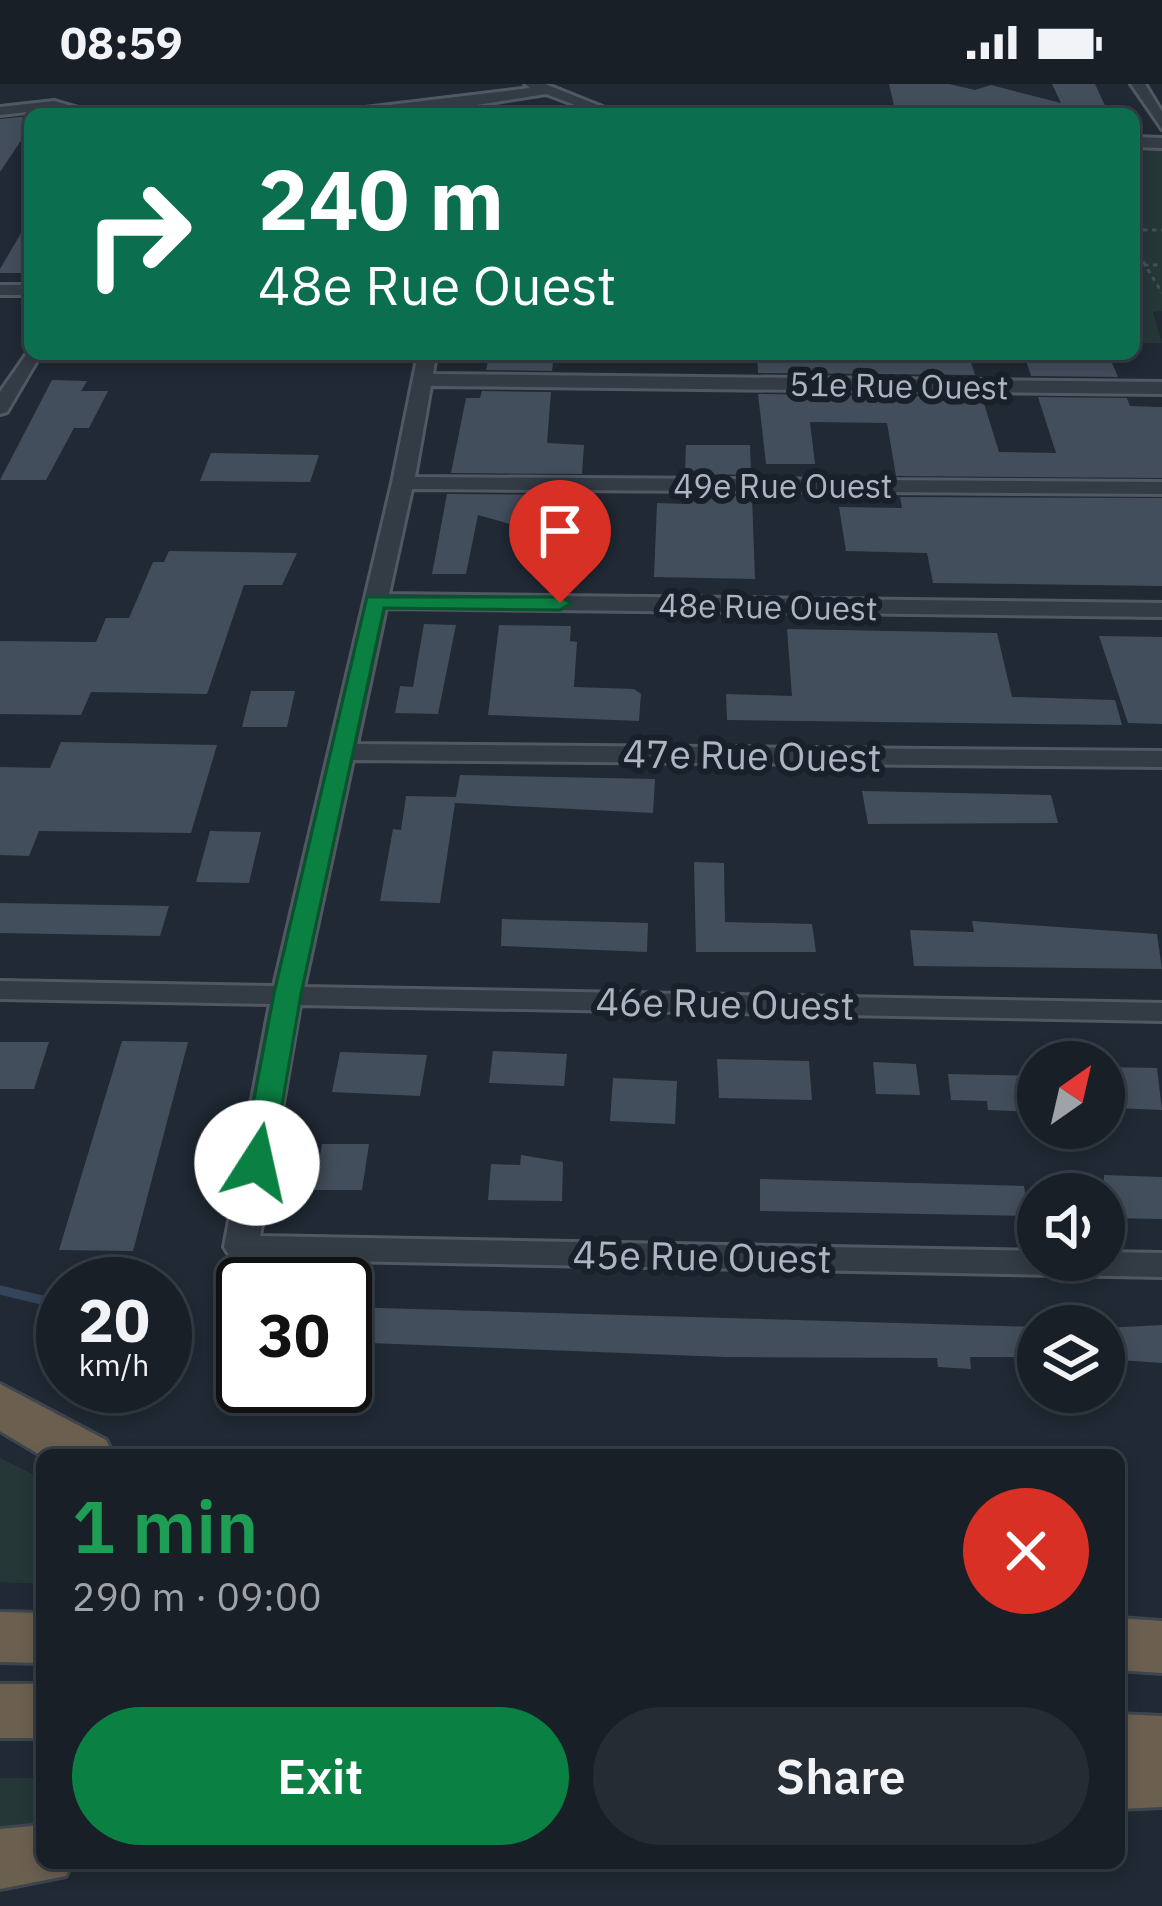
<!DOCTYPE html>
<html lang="en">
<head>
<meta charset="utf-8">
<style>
  body { margin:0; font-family:"IBM Plex Sans",sans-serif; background:#252c33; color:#f1f3f6; height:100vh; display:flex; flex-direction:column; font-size:45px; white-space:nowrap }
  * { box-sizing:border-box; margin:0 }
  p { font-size:39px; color:#9fa2a7 }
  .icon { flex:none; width:66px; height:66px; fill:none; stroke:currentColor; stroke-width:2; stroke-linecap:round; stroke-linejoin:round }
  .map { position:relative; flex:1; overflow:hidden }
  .panel { position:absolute; left:36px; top:1365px; width:1089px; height:420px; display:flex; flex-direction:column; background:#181f27; border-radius:18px; box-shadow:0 6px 18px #0003,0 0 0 3px #363d44 }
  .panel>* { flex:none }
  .guide { position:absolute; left:24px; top:24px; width:1116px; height:252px; border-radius:18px; box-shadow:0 6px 18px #0003,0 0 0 3px #363d44; background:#0b6e4f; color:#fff; overflow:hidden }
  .needle { width:78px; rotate:34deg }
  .tools { position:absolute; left:1017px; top:957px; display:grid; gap:24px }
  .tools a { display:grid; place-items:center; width:108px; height:108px; border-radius:50%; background:#181f27; box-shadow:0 6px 18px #0003,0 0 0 3px #363d44; font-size:60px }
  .speed { position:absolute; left:36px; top:1173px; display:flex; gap:24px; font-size:60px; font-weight:700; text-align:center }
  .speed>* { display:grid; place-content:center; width:156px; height:156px; border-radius:50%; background:#181f27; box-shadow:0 6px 18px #0003,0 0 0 3px #363d44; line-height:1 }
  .speed small { font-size:30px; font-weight:400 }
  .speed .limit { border:6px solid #111; border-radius:18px; background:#fff; color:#111 }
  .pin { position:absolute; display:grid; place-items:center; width:102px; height:102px; color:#fff; margin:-123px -51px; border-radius:50% 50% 50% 0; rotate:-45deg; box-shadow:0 0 12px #0007 }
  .pin .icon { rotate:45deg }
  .me { position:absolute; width:132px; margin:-66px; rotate:10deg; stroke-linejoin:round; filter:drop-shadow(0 0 9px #0008) }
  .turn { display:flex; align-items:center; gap:42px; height:252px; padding:0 36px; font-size:54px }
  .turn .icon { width:156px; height:156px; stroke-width:2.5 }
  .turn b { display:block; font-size:84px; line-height:102px }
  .round { display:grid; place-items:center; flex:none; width:126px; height:126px; border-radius:63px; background:#252c33 }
  .head { display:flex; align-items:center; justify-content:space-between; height:204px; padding:0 36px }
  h1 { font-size:72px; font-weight:600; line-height:90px; color:#1e9e55 }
  .action { display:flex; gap:24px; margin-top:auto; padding:24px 36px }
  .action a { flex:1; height:138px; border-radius:72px; background:#0b8043; color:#fff; font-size:48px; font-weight:600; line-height:138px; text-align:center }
  .action a+a { background:#252c33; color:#f1f3f6 }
  .status { display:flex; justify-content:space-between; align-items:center; height:84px; padding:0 60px; background:#181f27; direction:ltr }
  .status svg { height:33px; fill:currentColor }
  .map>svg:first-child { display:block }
</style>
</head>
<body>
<div class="status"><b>08:59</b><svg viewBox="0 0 49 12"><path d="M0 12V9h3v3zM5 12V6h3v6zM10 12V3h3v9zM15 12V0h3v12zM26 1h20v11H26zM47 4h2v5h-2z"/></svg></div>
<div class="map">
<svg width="1162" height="1822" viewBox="0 0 1162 1822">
  <rect width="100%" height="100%" fill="#202934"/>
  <!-- green -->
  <g fill="#253737">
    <polygon points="1134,66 1162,66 1162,227 1153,228 1162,259 1134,259"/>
    <polygon points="0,1374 42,1395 42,1500 0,1498"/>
    <polygon points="0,1694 42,1694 42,1740 0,1744"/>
  </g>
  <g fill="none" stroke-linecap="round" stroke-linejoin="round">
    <!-- stream -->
    <polyline stroke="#34445b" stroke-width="9" points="0,1206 63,1221"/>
  </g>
  <!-- building -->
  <g fill="#434e5c">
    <polygon points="889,0 949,0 975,6 991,1 1061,19 1052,0 1095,0 1109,30 896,30"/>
    <polygon points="30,32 30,43 0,88 0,35"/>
    <polygon points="30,134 30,189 0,189 0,185"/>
    <polygon points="489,270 554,270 552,287 486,286"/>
    <polygon points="757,270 969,272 975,291 758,289"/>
    <polygon points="1025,273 1110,274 1118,293 1031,292"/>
    <polygon points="52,296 87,297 81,307 108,307 89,344 74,344 46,396 0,396"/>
    <polygon points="482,307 551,308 547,359 584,361 582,390 451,389 466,314 480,314"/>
    <polygon points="758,310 982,313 999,368 1056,369 1038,313 1127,314 1130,322 1162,323 1162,394 896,392 887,339 810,338 815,380 766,380"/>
    <polygon points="686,361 750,361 751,391 685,390"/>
    <polygon points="211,369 319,371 310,398 200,397"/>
    <polygon points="447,410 580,411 577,435 510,440 478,431 466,490 432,490"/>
    <polygon points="685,411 752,412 755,495 654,493 657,419 685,420"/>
    <polygon points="900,413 1162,414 1162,502 933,499 927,469 846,467 839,423 902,424"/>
    <polygon points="169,467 297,469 282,501 244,501 207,610 91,608 81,631 0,630 0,557 96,558 106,534 129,534 153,478 164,478"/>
    <polygon points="424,540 456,541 438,630 395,629 400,602 413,603"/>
    <polygon points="499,541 571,542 570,557 577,558 574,603 634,605 641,610 639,637 488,631"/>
    <polygon points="787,545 997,549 1012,613 1115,616 1122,641 727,636 726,610 792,612"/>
    <polygon points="1099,552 1162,553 1162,640 1128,639"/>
    <polygon points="251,607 295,607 287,643 242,643"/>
    <polygon points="61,658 217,661 191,749 39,747 29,772 0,771 0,683 50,684"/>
    <polygon points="460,691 655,695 653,729 455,719 440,819 380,817 393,745 401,746 406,712 456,713"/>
    <polygon points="862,707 1051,711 1058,739 868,740"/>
    <polygon points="210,747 261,748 249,799 196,798"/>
    <polygon points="694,778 724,779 725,838 812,840 816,868 696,868"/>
    <polygon points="0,819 169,822 160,852 0,849"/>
    <polygon points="502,835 648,839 647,868 501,862"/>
    <polygon points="972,837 1157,850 1162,885 914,882 910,846 974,848"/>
    <polygon points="122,957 188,958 133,1167 59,1166"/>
    <polygon points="0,958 49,958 34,1005 0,1005"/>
    <polygon points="493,967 567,970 564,1002 489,999"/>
    <polygon points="340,968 427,971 420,1012 332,1008"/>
    <polygon points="717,975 809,977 812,1016 719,1014"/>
    <polygon points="873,978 916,980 920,1011 876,1010"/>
    <polygon points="1106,983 1157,984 1162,1026 1115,1024"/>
    <polygon points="948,990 1038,992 1038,1028 988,1026 987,1017 951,1016"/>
    <polygon points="613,994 677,997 675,1040 610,1037"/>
    <polygon points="322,1060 369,1060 362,1106 314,1106"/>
    <polygon points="521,1071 563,1078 562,1117 488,1116 491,1080 520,1081"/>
    <polygon points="1104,1091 1162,1093 1162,1135 1104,1134"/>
    <polygon points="760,1095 1024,1102 1029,1132 760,1127"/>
    <polygon points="345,1223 1038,1243 1038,1273 970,1273 971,1285 938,1283 937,1274 725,1273 345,1258"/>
    <polygon points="1162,1241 1162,1279 1104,1275 1104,1244"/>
  </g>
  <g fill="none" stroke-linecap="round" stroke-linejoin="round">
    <defs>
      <g id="minor">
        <polygon points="525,0 545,0 620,30 599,30 546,10 445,26 315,30 530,4"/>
        <polygon points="1131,0 1145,0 1162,28 1162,45"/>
        <polygon points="54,17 98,30 54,25 0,31 0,23"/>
        <polygon points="1134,53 1162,54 1162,64 1134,63"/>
        <rect x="0" y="201" width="30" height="10"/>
        <polygon points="30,265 30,270 41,270 7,328 0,330 0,308"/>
        <polygon points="418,270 436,270 433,290 1162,298 1162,310 431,302 415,393 1162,398 1162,410 412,405 389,510 1162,519 1162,533 386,524 357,660 1162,667 1162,683 353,676 304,903 1162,919 1162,937 300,921 260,1152 1038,1167 1038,1176 1104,1176 1104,1168 1162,1169 1162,1193 241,1175 229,1171 224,1163 270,920 0,915 0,897 274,902 392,399"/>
      </g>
      <g id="highway">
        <polygon points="0,1300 106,1356 114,1371 42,1372 0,1347"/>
        <polygon points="0,1528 42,1529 42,1579 0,1578"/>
        <polygon points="1119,1534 1162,1537 1162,1589 1119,1586"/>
        <rect x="0" y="1600" width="42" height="54"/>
        <polygon points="1119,1630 1162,1632 1162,1723 1119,1725"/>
        <polygon points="42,1741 42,1779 72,1779 66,1792 0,1805 0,1745"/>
      </g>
    </defs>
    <!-- minor casing -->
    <use href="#minor" stroke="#515863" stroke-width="6"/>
    <!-- highway casing -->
    <use href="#highway" stroke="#3e454f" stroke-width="6"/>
    <!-- path -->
    <g stroke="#415255" stroke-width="3" stroke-dasharray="4.5 4.5" stroke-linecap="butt">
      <polyline points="1134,146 1162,146"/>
      <polyline points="1134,162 1162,209"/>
      <polyline points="1144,181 1162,181"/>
    </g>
    <!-- minor -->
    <use href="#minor" fill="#333b45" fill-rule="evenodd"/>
    <!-- highway -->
    <use href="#highway" fill="#6b6050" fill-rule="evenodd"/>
  </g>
  <!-- route -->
  <polygon fill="#0b8043" stroke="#07532c" stroke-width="3" points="367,513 560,513 571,519 560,526 384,524 301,910 272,1079 257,1089 242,1079 274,910"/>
  <g text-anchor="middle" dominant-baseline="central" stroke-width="12" stroke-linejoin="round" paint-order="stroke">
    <!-- far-street labels -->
    <g font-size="33" fill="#adb5c2" stroke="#192029">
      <text transform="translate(899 301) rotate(1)">51e Rue Ouest</text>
      <text x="783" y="401">49e Rue Ouest</text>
      <text transform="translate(768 522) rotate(1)">48e Rue Ouest</text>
    </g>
    <!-- street labels -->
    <g font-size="39" fill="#adb5c2" stroke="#192029">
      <text transform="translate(752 671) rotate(1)">47e Rue Ouest</text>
      <text transform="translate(725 919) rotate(1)">46e Rue Ouest</text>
      <text transform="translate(702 1172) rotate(1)">45e Rue Ouest</text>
    </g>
  </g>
</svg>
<div class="tools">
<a><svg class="needle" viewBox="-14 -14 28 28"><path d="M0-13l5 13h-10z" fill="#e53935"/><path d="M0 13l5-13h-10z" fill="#9fa2a7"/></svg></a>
<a><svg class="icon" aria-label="sound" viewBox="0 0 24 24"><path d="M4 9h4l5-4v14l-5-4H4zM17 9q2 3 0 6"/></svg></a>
<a><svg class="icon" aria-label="layers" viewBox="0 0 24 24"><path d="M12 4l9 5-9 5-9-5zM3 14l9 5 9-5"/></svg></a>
</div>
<div class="speed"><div>20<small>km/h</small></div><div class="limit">30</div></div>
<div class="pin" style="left:560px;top:519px;background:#d93025"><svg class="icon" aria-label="arrive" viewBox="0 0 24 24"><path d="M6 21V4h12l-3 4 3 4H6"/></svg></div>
<svg class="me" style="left:257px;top:1079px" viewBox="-20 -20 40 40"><circle r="19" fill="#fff"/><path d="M0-13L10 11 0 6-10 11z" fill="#0b8043"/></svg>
<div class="guide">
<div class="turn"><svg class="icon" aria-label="right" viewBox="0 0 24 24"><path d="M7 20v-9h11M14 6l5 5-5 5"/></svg><div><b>240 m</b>48e Rue Ouest</div></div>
</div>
<section class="panel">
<div class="head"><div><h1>1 min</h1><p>290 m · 09:00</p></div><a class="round" style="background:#d93025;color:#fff"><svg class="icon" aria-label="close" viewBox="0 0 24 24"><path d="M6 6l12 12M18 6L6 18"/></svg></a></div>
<div class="action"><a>Exit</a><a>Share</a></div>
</section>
</div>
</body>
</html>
